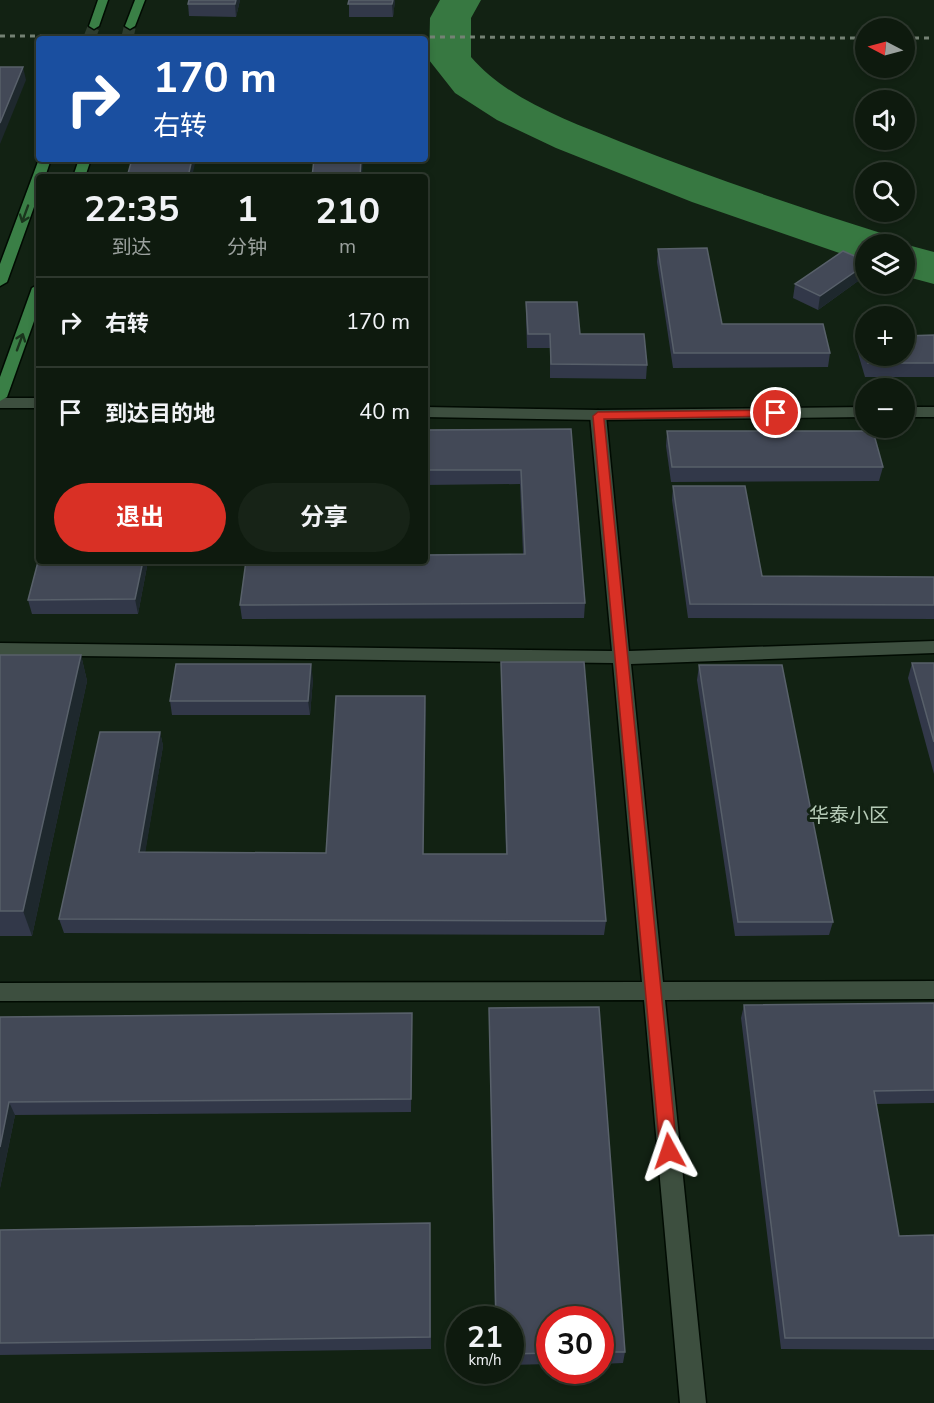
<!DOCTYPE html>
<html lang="zh">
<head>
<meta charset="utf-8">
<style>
  body { margin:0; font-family:"Nunito Sans","Noto Sans SC",sans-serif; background:#172317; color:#f1f3f6; height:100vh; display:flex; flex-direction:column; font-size:22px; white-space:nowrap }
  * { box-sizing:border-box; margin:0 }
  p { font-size:20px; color:#9ba19e }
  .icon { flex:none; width:33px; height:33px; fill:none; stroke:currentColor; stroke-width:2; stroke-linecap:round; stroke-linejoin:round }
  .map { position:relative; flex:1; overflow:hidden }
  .panel { position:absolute; left:36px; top:174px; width:392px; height:390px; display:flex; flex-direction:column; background:#0e1a0e; border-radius:6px; box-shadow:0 3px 9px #0003,0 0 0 2px #2e382e }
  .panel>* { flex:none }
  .hud { position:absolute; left:36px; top:36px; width:392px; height:126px; border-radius:6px; box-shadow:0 3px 9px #0003,0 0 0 2px #2e382e; background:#1a4fa0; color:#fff; overflow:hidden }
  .needle { width:39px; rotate:276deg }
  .fabs { position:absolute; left:855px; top:18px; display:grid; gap:12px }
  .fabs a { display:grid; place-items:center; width:60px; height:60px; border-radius:50%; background:#0e1a0e; box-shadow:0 3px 9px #0003,0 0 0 2px #2e382e; font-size:30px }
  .speed { position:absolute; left:446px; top:1306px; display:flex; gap:12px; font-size:30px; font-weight:700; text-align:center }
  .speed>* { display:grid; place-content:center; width:78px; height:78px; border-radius:50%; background:#0e1a0e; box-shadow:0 3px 9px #0003,0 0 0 2px #2e382e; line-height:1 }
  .speed small { font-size:15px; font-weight:400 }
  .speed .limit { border:9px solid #d22; background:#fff; color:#111 }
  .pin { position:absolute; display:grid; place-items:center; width:51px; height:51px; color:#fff; margin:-26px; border:3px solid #fff; border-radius:50%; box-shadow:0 2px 6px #0007 }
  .me { position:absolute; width:66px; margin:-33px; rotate:355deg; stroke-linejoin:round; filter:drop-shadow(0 0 4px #0008) }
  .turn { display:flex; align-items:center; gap:21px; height:126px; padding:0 18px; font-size:27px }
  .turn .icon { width:78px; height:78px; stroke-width:2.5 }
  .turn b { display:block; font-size:42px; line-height:51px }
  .eta { display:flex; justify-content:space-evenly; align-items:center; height:102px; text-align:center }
  .eta b { font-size:36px; font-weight:700; line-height:42px }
  .action { display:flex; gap:12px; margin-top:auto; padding:12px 18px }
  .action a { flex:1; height:69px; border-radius:36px; background:#d93025; color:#fff; font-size:24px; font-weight:700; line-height:69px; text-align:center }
  .action a+a { background:#172317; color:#f1f3f6 }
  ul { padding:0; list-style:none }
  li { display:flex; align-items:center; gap:18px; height:90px; padding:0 18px; border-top:2px solid #2e382e }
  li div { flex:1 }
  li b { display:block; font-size:22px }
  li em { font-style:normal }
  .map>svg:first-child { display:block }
</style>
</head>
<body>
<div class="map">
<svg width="934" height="1403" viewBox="0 0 934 1403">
  <rect width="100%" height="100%" fill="#122213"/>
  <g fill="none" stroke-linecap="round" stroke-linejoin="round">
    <!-- river -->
    <g fill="#377841" fill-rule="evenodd">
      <path d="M440 0H481L471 18V57C508 100 569 121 621 142 707 176 795 206 884 234L890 244H866V260L848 256 692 202 556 148 497 120 455 93 429 60 430 18Z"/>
      <polygon points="902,244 904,244 934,252 934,284 904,276 904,244"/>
    </g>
    <!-- primary-tunnel -->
    <g stroke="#2e3d2f" stroke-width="12" stroke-dasharray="12 6" stroke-linecap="butt">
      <polyline points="89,39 94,26"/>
      <polyline points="127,39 130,26"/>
    </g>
    <defs>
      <polygon id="minor" points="598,410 606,415 629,651 934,641 934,653 631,664 663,982 934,981 934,999 665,1000 706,1403 680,1403 644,1000 0,1001 0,983 642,982 613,663 0,655 0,643 612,651 590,415"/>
      <g id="tertiary">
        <rect x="0" y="398" width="39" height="10"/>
        <polygon points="424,407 598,410 866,407 866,417 598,420 424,417"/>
        <rect x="904" y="407" width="30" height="10"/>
      </g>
      <g id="primary">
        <polygon points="98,0 108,0 99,26 94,29 89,26"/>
        <polygon points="135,0 145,0 135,26 130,29 125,26"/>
        <polygon points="39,159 51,159 45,177 39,177 39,193 7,282 0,286 0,264"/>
        <polygon points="79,159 91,159 85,177 73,177"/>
        <polygon points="39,284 39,307 7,397 0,401 0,377 32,288"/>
      </g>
    </defs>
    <!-- minor casing -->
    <use href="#minor" stroke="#010b02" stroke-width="3"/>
    <!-- tertiary casing -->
    <use href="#tertiary" stroke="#010b02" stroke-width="3"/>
    <!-- primary casing -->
    <use href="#primary" stroke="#010b02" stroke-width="3"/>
    <!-- minor -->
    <use href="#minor" fill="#3d4f3f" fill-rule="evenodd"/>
    <!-- tertiary -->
    <use href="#tertiary" fill="#3d4f3f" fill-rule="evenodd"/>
    <!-- primary -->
    <use href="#primary" fill="#3a7f46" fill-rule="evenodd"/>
    <!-- rail -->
    <g stroke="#748174" stroke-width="3" stroke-dasharray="5 5" stroke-linecap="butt">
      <polyline points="0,36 866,38"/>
      <polyline points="904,38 934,38"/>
    </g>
  </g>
  <!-- wall -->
  <g fill="#323849">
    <polygon points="189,0 240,0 236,17 189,16 188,4"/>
    <polygon points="349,0 395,0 393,17 349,17"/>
    <polygon points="658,249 722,324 830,353 828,367 673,368 657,262"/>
    <polygon points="866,261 865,276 818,310 793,298 795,284"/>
    <polygon points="526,302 580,334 647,365 646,379 550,378 550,348 527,348 526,316"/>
    <polygon points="934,335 934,377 865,377 857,350 860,336"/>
    <polygon points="571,429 585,603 584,618 242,619 240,605 523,554 520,484 424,485 424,430"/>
    <polygon points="667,431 883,467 879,481 671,482 666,446"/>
    <polygon points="673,486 762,576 934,577 934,619 688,618 672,500"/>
    <polygon points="148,561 138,614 32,614 28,600"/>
    <polygon points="0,655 81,655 87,681 32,936 0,936"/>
    <polygon points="501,662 606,921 604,935 64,933 59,919 160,732 163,746 145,852 326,853 425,696 423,854 506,854"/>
    <polygon points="912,663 934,663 934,774 908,678"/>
    <polygon points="699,665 833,922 829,935 735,936 697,680"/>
    <polygon points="313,679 310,715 172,715 170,701"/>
    <polygon points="934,1003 934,1103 876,1104 899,1236 934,1235 934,1350 781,1349 741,1018 744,1005"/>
    <polygon points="489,1008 625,1352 623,1363 600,1364 600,1320 549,1320 549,1364 510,1365 510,1320 495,1320"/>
    <polygon points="0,1017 412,1027 411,1112 15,1115 0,1188"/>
    <polygon points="430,1223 431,1349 0,1355 0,1230"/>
  </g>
  <!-- shaded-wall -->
  <g fill="#1e282d">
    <polygon points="236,0 240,0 236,17 235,4"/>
    <polygon points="393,0 395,0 393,17 392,4"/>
    <polygon points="23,67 26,80 0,144 0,123"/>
    <polygon points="192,159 196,159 192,177 188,177"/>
    <polygon points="361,159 363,159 362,177 360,177"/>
    <polygon points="866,264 865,276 818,310 820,296"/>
    <polygon points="143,561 148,561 138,614 135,599"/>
    <polygon points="81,655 87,681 32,936 23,911"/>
    <polygon points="311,664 313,679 310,715 308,701"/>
    <polygon points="425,696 426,710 423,868 423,854"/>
    <polygon points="160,732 163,746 143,866 139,852"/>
    <polygon points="9,1102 15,1115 0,1188 0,1147"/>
  </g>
  <!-- building -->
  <g fill="#434957" stroke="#58606a" stroke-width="1.5">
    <polygon points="189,0 236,0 235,4 188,4"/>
    <polygon points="349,0 393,0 392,4 348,4"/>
    <polygon points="0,67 23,67 0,123"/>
    <polygon points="132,159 192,159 188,177 127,177"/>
    <polygon points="314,159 361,159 360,177 312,177"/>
    <polygon points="707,248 722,324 823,324 830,353 674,353 658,249"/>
    <polygon points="843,251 866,261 866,264 820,296 795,284"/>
    <polygon points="526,302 577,302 580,334 644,334 647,365 551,364 550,334 528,334"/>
    <polygon points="934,335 934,363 868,363 866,356 904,356 904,336"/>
    <polygon points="860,336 866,336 866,355"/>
    <polygon points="571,429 585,603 240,605 246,561 424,561 424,555 525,554 521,470 424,470 424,430"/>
    <polygon points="667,431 873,431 883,467 672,467"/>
    <polygon points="673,486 745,486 762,576 934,577 934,605 690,604"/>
    <polygon points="39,558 39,561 143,561 135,599 28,600"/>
    <polygon points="0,655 81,655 23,911 0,911"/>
    <polygon points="501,662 584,662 606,921 59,919 100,732 160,732 139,852 326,853 336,696 425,696 423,854 507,854"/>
    <polygon points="912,663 934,663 934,742"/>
    <polygon points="176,664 311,664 308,701 170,701"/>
    <polygon points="699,665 782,665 833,922 738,922"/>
    <polygon points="934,1003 934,1090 874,1091 899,1236 934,1235 934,1338 785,1338 744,1005"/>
    <polygon points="599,1007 625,1352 600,1352 600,1320 549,1320 549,1353 510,1354 510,1320 496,1320 489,1008"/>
    <polygon points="412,1013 411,1099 9,1102 0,1147 0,1017"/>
    <polygon points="430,1223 430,1337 0,1343 0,1230"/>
  </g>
  <!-- one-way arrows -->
  <defs><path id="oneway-shaft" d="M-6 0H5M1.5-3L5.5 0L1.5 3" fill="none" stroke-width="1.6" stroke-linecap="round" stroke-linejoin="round" transform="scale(1.5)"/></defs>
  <g stroke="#1a351d">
    <use href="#oneway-shaft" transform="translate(25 214) rotate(110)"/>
    <use href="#oneway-shaft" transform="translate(20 342) rotate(-70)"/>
  </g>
  <!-- route -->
  <polygon fill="#d93025" stroke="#8d1f18" stroke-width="1.5" points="776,410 780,411 780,416 604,419 677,1151 675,1157 669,1159 662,1157 660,1151 593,416 598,412"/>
  <g text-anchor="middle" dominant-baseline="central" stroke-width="6" stroke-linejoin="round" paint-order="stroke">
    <!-- neighbourhood labels -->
    <g font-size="20" fill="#b5cab6" stroke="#122213">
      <text x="849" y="815">华泰小区</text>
    </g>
  </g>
</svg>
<div class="fabs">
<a><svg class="needle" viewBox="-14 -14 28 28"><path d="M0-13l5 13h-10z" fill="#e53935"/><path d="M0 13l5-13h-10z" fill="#9ba19e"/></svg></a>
<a><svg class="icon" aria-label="sound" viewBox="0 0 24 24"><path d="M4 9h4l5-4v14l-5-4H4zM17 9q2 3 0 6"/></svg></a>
<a><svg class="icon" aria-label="search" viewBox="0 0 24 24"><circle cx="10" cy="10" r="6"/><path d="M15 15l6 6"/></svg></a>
<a><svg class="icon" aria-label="layers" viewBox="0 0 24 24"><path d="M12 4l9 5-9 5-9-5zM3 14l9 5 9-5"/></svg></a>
<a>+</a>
<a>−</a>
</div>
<div class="speed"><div>21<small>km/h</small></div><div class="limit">30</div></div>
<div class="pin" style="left:776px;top:413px;background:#d93025"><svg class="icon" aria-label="arrive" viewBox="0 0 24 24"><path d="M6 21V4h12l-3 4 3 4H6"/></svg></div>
<svg class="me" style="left:669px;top:1151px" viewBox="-20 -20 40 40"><path d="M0-17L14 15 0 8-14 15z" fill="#d93025" stroke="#fff" stroke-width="4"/></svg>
<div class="hud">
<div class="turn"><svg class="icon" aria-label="right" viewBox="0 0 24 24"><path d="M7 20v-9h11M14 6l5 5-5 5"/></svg><div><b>170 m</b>右转</div></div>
</div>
<section class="panel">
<div class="eta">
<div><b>22:35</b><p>到达</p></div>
<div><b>1</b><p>分钟</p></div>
<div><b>210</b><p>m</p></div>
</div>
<ul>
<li><svg class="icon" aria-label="right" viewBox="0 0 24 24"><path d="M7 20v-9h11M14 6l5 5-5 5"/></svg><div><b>右转</b></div><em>170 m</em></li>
<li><svg class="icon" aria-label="arrive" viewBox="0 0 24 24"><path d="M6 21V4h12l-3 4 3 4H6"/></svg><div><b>到达目的地</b></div><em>40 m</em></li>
</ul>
<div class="action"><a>退出</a><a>分享</a></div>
</section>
</div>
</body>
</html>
